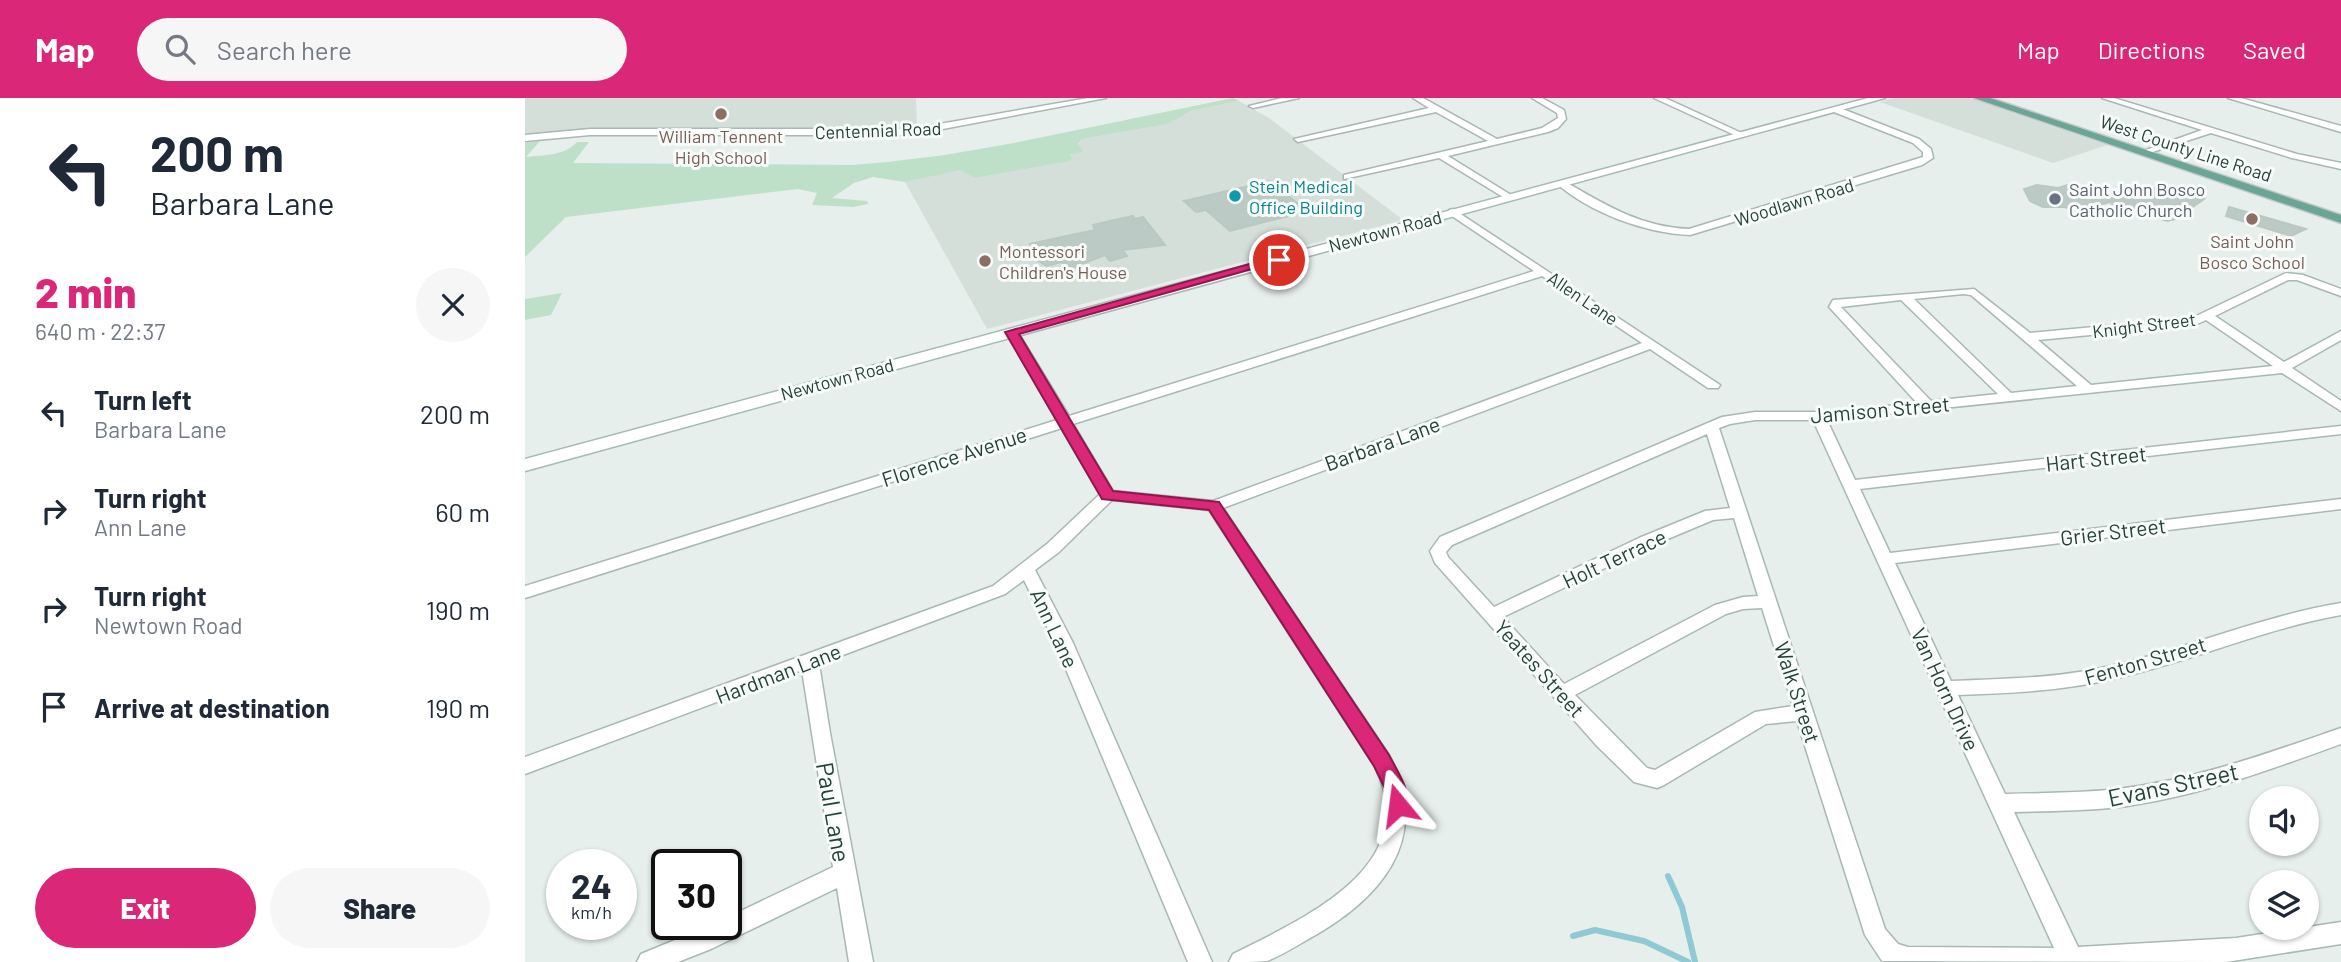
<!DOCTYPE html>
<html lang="en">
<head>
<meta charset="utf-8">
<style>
  body { margin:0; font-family:Barlow,sans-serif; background:#f6f6f7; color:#1f2937; height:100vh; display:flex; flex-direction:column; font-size:26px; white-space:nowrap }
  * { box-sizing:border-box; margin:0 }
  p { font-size:23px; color:#747a83 }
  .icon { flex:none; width:38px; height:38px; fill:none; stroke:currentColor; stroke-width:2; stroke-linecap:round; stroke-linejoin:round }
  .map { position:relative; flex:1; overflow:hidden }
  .side { display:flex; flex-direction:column; background:#fff; width:525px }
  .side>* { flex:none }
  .hud { background:#fff; color:#1f2937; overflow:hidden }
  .controls { position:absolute; left:1724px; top:688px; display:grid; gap:14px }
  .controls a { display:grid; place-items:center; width:70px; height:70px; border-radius:50%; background:#fff; box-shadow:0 2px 5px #0004; font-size:35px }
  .speed { position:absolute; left:21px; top:751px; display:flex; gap:14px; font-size:35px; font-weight:700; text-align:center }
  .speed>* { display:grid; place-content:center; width:91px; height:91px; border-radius:50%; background:#fff; box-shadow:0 2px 5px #0004; line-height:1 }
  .speed small { font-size:18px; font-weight:400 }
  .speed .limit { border:4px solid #111; border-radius:10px; background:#fff; color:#111 }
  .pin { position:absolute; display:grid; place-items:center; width:60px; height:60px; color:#fff; margin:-30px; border:4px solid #fff; border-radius:50%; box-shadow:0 2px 7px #0007 }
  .me { position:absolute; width:77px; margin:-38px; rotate:344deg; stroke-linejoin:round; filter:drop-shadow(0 0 5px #0008) }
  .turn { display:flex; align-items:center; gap:24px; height:147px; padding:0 35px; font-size:32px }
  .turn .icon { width:91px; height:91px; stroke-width:2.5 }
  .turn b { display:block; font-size:49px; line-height:60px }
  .round { display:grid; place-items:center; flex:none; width:74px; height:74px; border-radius:37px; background:#f6f6f7 }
  .overview { display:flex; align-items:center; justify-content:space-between; height:119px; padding:0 35px }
  h1 { font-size:42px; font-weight:800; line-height:52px; color:#db2777 }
  .button { display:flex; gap:14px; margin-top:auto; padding:14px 35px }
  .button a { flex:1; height:80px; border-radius:42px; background:#db2777; color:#fff; font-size:28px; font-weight:800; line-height:80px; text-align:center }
  .button a+a { background:#f6f6f7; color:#1f2937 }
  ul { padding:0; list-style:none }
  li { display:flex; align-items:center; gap:21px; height:98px; padding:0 35px }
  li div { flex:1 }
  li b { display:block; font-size:26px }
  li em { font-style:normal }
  header { display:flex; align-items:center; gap:42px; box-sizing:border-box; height:98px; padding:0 35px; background:#db2777; color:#fff }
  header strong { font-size:33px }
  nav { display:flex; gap:38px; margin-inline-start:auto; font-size:24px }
  .search { width:490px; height:63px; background:#f6f6f7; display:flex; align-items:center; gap:18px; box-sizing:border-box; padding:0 24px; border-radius:38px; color:#747a83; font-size:26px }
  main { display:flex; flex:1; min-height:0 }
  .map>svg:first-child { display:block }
</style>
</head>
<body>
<header>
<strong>Map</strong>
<div class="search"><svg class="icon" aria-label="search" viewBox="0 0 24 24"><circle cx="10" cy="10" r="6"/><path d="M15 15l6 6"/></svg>Search here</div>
<nav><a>Map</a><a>Directions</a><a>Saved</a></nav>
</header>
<main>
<section class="side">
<div class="hud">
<div class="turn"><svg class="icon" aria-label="left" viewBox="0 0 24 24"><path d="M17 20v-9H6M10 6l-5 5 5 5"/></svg><div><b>200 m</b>Barbara Lane</div></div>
</div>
<div class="overview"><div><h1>2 min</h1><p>640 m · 22:37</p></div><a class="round"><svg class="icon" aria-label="close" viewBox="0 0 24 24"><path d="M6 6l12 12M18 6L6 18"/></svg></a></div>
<ul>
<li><svg class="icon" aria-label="left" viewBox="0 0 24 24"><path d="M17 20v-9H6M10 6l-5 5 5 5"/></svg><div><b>Turn left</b><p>Barbara Lane</p></div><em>200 m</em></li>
<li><svg class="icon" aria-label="right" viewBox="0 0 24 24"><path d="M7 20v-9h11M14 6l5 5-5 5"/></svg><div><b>Turn right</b><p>Ann Lane</p></div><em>60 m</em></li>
<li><svg class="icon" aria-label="right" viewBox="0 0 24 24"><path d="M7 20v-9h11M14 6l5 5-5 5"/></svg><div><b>Turn right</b><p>Newtown Road</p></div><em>190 m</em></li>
<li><svg class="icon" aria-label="arrive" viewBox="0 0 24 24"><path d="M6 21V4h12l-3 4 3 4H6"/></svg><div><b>Arrive at destination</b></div><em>190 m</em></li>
</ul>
<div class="button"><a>Exit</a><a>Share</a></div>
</section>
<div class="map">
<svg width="1816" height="864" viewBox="0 0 1816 864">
  <rect width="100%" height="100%" fill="#e6efeb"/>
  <!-- built -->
  <g fill="#d4dfda">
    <polygon points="0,0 391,0 392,32 51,32 0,36"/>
    <polygon points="1369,0 1444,0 1582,47 1528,65 1355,4"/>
    <polygon points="714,3 744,20 878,122 462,231 380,84 435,71 450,80 542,64 557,41 643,26 666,13"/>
  </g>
  <!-- green -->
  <g fill="#bfe0c8">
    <path d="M708 0 714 3 666 13 643 26 557 41 553 46 558 54 545 57 547 61 542 64 450 80 435 72 380 84 348 79 329 85 307 100 342 103 343 106 328 109 287 107 292 95 273 91 41 119 0 159V45L15 43 1 59C20 57 39 58 52 44H64L48 65 327 67 362 64 420 57 489 45Z"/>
    <polygon points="37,195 26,217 0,222 0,201"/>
  </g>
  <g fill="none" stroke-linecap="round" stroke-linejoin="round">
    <!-- stream -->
    <g stroke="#8ec9d4" stroke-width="6">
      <polyline points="1143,778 1157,809 1170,864"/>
      <polyline points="1048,838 1070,832 1119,843 1163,864"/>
    </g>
  </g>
  <!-- building -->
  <g fill="#bbcac4" stroke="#b8c9c2" stroke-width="2">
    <polygon points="745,83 782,113 705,133 681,112 671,114 659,103"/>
    <polygon points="1546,86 1553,87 1593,102 1550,113 1540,109 1518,109 1505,103 1499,91 1512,87 1533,90"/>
    <polygon points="1628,90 1638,93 1642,90 1679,101 1650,121 1642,123 1587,106 1611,91 1622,94"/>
    <polygon points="1704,109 1781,131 1766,138 1701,118"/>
    <polygon points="608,118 610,121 618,119 640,147 597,152 602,158 585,163 580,157 547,170 536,164 522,168 510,161 514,159 505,146 570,132 568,127"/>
  </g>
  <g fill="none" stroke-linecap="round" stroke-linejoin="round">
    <defs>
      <g id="street">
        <polygon points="563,0 581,0 386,37 65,37 0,43 0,37 65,31 386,31"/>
        <polygon points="757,0 774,0 728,10 724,8"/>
        <polygon points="888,0 898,0 972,41 1017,30 1033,20 1032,15 1007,0 1017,0 1039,12 1041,21 1033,30 1023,34 923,58 986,97 988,99 983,102 914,60 819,81 819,77 963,43 911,14 773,44 769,41 904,10"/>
        <polygon points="1129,0 1140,0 1221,37 1214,39"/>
        <polygon points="1577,0 1589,0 1772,56 1816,65 1816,71 1767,60 1686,35 1618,57 1618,53 1677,32"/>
        <polygon points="1703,0 1716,0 1816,28 1816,34"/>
        <path d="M1309 10H1315L1394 41 1406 51 1408 60 1397 67 1165 137C1120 135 1065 115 1031 85L1039 83C1080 107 1116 129 1164 131L1398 59V54L1388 45 1309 14Z"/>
        <path d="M928 111 1195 287 1193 290H1183L1125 251 698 410 864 657C909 743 854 803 780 843 768 850 755 858 742 863 731 864 716 864 704 864L708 856C777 821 900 769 850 669L684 412 587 402 534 454 510 472 548 545 687 864H663L530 545 499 482 480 496 294 566 305 635 348 864H324L312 790 186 851 153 864H112L116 856 189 826H201V820L308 769 277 572 0 676V659L468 488 522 446 575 396 537 330 0 500V488L532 322 481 234 483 231H491L544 318 1009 173 924 116V112ZM1017 178 1117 245 688 403 588 393 548 326Z"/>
        <path d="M1761 175 1778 177 1816 191V198L1772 182H1763L1690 218 1759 264 1816 233V242L1767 270 1816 303V313L1757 275 1302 322 1330 382 1816 328V336L1335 391 1365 455 1816 401V411L1370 465 1426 583C1481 581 1537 580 1590 567 1666 549 1738 518 1816 505V517C1738 531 1665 564 1588 581 1537 593 1485 595 1433 597L1480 696C1518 695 1555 695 1593 691 1670 682 1743 655 1816 630V646C1744 672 1672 699 1595 709 1560 713 1524 713 1489 714L1553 849 1711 840 1816 824V846L1701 864 1357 863 1340 837 1272 623 1241 626 1139 687 1132 690 1109 684 1072 648 910 465 905 453 915 439 1197 319 1230 314H1303L1392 305 1306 211 1304 209 1308 202 1449 191 1505 235 1667 220ZM1438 196 1446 197 1552 288 1486 295 1389 201ZM1376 202 1473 296 1406 303 1316 209ZM1681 222 1748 268 1566 287 1513 242 1670 227ZM1230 322H1288L1529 850 1383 849 1373 846 1360 831 1194 330 1205 326ZM1182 336 1205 410 1180 413 1114 440 969 509 923 459 921 454 927 447ZM1209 420 1233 498 1218 499 1190 507 1039 586 978 519 1126 448 1188 422ZM1237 510 1268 608 1230 614 1130 672 1122 670 1050 597 1201 516 1218 511Z"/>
      </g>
      <polygon id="secondary" points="1343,0 1360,0 0,373 0,361"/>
      <polygon id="primary" points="1449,0 1465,0 1816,117 1816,125"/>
    </defs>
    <!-- street casing -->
    <use href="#street" stroke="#a8b8b2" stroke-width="3"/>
    <!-- secondary casing -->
    <use href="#secondary" stroke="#a4bbb3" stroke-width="3"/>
    <!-- primary casing -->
    <use href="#primary" stroke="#c2cac8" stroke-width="3"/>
    <!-- street -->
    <use href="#street" fill="#fff" fill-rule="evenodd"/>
    <!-- secondary -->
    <use href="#secondary" fill="#fff" fill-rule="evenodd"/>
    <!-- primary -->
    <use href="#primary" fill="#6aa596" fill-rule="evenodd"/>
  </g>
  <!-- route -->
  <path fill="#db2777" stroke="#8e194d" stroke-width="2" d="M750 159 759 162 494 236 588 393 694 404 864 657C872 673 889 696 880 714L873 716 865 714 862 695 849 668 684 412 577 401 480 234Z"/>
  <!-- markers -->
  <g fill="#8d6e63" stroke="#f7fbf9" stroke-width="2.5">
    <circle cx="196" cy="16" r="7"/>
    <circle cx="1727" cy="121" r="7"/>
    <circle cx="460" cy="163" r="7"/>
  </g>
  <circle fill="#0f9aa8" stroke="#f7fbf9" stroke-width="2.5" cx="710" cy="98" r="7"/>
  <circle fill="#6b7280" stroke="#f7fbf9" stroke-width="2.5" cx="1530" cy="101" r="7"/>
  <g text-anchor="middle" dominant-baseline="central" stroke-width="6" stroke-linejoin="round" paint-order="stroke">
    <!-- far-street labels -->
    <g font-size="18" fill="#24423a" stroke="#f7fbf9">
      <text transform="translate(353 32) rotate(-2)">Centennial Road</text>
      <text transform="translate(1661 50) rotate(18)">West County Line Road</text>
      <text transform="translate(1269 104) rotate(-17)">Woodlawn Road</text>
      <text transform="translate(860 133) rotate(-15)">Newtown Road</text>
      <text transform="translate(1058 200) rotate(34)">Allen Lane</text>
      <text transform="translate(1619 227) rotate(-7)">Knight Street</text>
      <text transform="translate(312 281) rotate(-15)">Newtown Road</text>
    </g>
    <!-- far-education labels -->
    <g font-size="18" fill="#785e54" stroke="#f7fbf9">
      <text x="196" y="38">William Tennent<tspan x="196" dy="21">High School</tspan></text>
      <text x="1727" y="143">Saint John<tspan x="1727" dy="21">Bosco School</tspan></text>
      <text x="474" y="153" text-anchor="start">Montessori<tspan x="474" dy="21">Children's House</tspan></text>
    </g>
    <!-- far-culture labels -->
    <g font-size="18" fill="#0d838f" stroke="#f7fbf9" text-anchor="start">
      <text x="724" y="88">Stein Medical<tspan x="724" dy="21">Office Building</tspan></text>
    </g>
    <!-- far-worship labels -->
    <g font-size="18" fill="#5b616d" stroke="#f7fbf9" text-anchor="start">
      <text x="1544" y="91">Saint John Bosco<tspan x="1544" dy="21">Catholic Church</tspan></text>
    </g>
    <!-- street labels -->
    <g font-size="21" fill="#24423a" stroke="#f7fbf9">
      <text transform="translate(1355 311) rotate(-5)">Jamison Street</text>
      <text transform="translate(857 345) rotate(-20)">Barbara Lane</text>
      <text transform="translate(429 358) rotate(-18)">Florence Avenue</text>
      <text transform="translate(1571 360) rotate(-6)">Hart Street</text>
      <text transform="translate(1588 433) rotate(-7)">Grier Street</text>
      <text transform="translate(1089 460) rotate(-25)">Holt Terrace</text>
      <text transform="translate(530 530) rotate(65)">Ann Lane</text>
      <text transform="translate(1620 562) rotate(-16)">Fenton Street</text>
      <text transform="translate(1015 570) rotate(48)">Yeates Street</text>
      <text transform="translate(253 575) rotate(-21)">Hardman Lane</text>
      <text transform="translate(1421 591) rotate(65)">Van Horn Drive</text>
      <text transform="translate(1273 594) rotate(72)">Walk Street</text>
    </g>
    <!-- near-street labels -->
    <g font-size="24" fill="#24423a" stroke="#f7fbf9">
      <text transform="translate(1648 686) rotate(-12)">Evans Street</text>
      <text transform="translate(309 714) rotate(80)">Paul Lane</text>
    </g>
  </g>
</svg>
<div class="controls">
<a><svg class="icon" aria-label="sound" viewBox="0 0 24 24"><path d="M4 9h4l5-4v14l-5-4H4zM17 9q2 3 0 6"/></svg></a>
<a><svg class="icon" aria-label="layers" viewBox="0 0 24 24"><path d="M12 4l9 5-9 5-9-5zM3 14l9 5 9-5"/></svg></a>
</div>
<div class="speed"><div>24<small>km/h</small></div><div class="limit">30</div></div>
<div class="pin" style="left:754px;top:162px;background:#d93025"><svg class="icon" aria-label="arrive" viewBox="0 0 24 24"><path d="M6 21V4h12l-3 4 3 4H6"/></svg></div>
<svg class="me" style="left:873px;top:707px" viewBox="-20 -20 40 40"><path d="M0-17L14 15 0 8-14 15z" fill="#db2777" stroke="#fff" stroke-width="4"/></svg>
</div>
</main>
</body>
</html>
